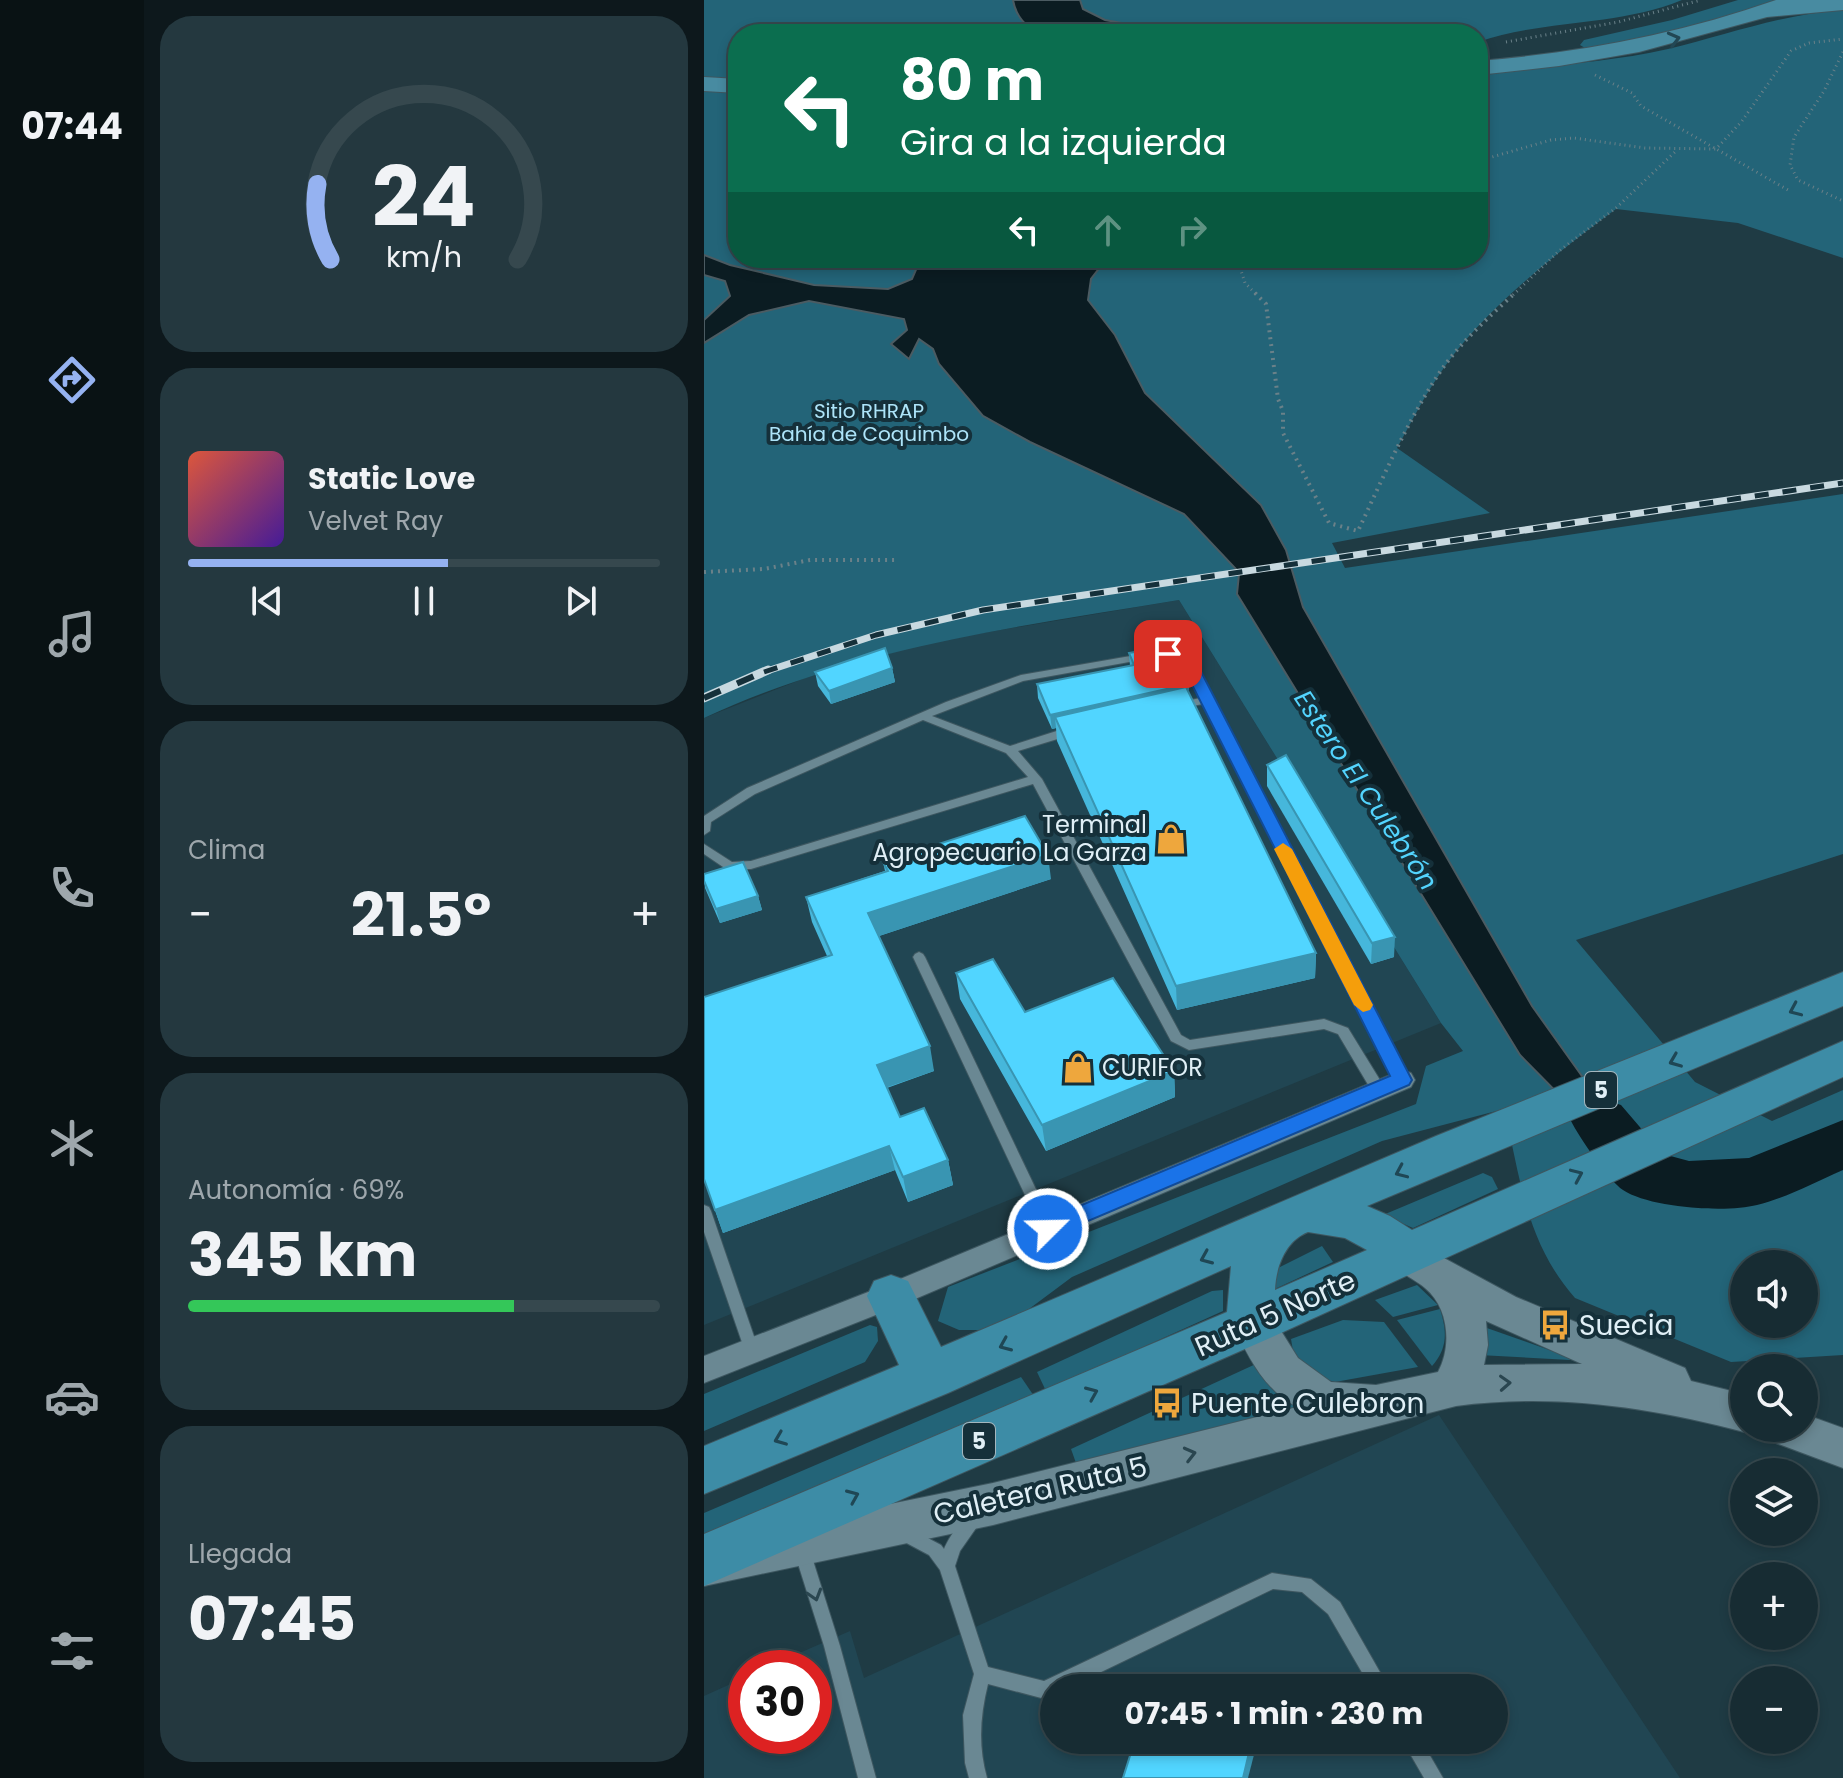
<!DOCTYPE html>
<html lang="es">
<head>
<meta charset="utf-8">
<style>
	:root { --surface:#172c33; --page:#24383f; --text:#f1f3f6; --muted:#9ea7ac; --line:#36484e; --accent:#95b2f1 }
	body { margin:0; font-family:Poppins,sans-serif; background:var(--page); color:var(--text); height:100vh; display:flex; flex-direction:column; font-size:30px; white-space:nowrap }
	* { box-sizing:border-box; margin:0 }
	p { font-size:26px; color:var(--muted) }
	.icon { flex:none; width:44px; height:44px; fill:none; stroke:currentColor; stroke-width:2; stroke-linecap:round; stroke-linejoin:round }
	.map { position:relative; flex:1; overflow:hidden }
	.drawer { display:flex; flex-direction:column; gap:16px; padding:16px; background:#0d181c; width:560px }
	.drawer>* { flex:none }
	.banner { position:absolute; left:24px; top:24px; width:760px; height:244px; border-radius:32px; box-shadow:0 4px 12px #0003,0 0 0 2px var(--line); background:#0b6e4f; color:#fff; overflow:hidden }
	.fabs { position:absolute; left:1026px; top:1250px; display:grid; gap:16px }
	.fabs a { display:grid; place-items:center; width:88px; height:88px; border-radius:50%; background:var(--surface); box-shadow:0 4px 12px #0003,0 0 0 2px var(--line); font-size:40px }
	.speed { position:absolute; left:24px; top:1650px; display:flex; gap:16px; font-size:40px; font-weight:700; text-align:center }
	.speed>* { display:grid; place-content:center; width:104px; height:104px; border-radius:50%; background:var(--surface); box-shadow:0 4px 12px #0003,0 0 0 2px var(--line); line-height:1 }
	.speed .limit { border:12px solid #d22; background:#fff; color:#111 }
	.pin { position:absolute; display:grid; place-items:center; width:68px; height:68px; color:#fff; margin:-34px; border-radius:16px; box-shadow:0 4px 12px #0006 }
	.me { position:absolute; width:88px; margin:-44px; rotate:67deg; stroke-linejoin:round; filter:drop-shadow(0 0 6px #0008) }
	.turn { display:flex; align-items:center; gap:28px; height:168px; padding:0 40px; font-size:36px }
	.turn .icon { width:104px; height:104px; stroke-width:2.5 }
	.turn b { display:block; font-size:56px; line-height:68px }
	.lanes { display:flex; align-items:center; height:76px; padding:0 40px; background:#0003; justify-content:center; gap:40px; direction:ltr }
	.lanes .off { opacity:.35 }
	.big { font-size:60px; font-weight:700; line-height:1.1 }
	.drawer .tile { flex:1; display:flex; flex-direction:column; justify-content:center; gap:12px; min-width:0; padding:0 28px; border-radius:32px; background:var(--page) }
	.drawer .dial { align-items:center; gap:0 }
	.dial svg { height:208px; overflow:visible; fill:none; stroke:var(--line); stroke-width:7; stroke-linecap:round; text-anchor:middle }
	.dial text { fill:var(--text); stroke:none }
	.song { display:flex; align-items:center; gap:24px }
	.cover { width:96px; height:96px; border-radius:12px; background:linear-gradient(135deg,hsl(10 70% 55%),hsl(260 70% 35%)) }
	.played { height:8px; border-radius:4px; background:linear-gradient(90deg,var(--accent) 55%,var(--line) 55%) }
	.keys { display:flex; justify-content:space-around; direction:ltr }
	.heat { display:flex; justify-content:space-between; align-items:center; font-size:44px; direction:ltr }
	.charge { height:12px; border-radius:6px; background:linear-gradient(90deg,#34c759 69%,var(--line) 0) }
	.trip { position:absolute; left:336px; top:1674px; width:468px; height:80px; border-radius:40px; background:var(--surface); box-shadow:0 4px 12px #0003,0 0 0 2px var(--line); font-weight:700; line-height:80px; text-align:center }
	main { display:flex; flex:1; min-height:0 }
	.dock { display:flex; flex-direction:column; width:144px; justify-content:space-around; align-items:center; background:#091214; color:var(--muted) }
	.dock .icon { width:56px; height:56px }
	.dock .on { color:var(--accent) }
	.dock b { font-size:36px; color:var(--text) }
	.map>svg:first-child { display:block }
	.built { fill:#214653; fill-rule:evenodd }
	.green { fill:#236478; fill-rule:evenodd }
	.water { fill:#0b1c22; stroke:#4b5b62; stroke-width:2 }
	.lines { fill:none; stroke-linecap:round; stroke-linejoin:round }
	.river { fill:#0b1c22; fill-rule:evenodd }
	.service-casing { stroke:#3e5760; stroke-width:2 }
	.minor-casing { stroke:#3e5760; stroke-width:2 }
	.secondary-casing { stroke:#3e5760; stroke-width:2 }
	.primary-casing { stroke:#3e5760; stroke-width:2 }
	.trunk-casing { stroke:#3e5760; stroke-width:2 }
	.path-far1 { stroke:#6a8189; stroke-width:3; stroke-dasharray:1 4; stroke-linecap:butt }
	.path { stroke:#6a8189; stroke-width:4; stroke-dasharray:2 5; stroke-linecap:butt }
	.service { fill:#6a8893; fill-rule:evenodd }
	.minor { fill:#6a8893; fill-rule:evenodd }
	.secondary { fill:#6a8893; fill-rule:evenodd }
	.primary { fill:#488ba1; fill-rule:evenodd }
	.trunk { fill:#3d8ca6; fill-rule:evenodd }
	.rail-far1-casing { stroke:#c8d9e0; stroke-width:7 }
	.rail-casing { stroke:#c8d9e0; stroke-width:9 }
	.rail-far1 { stroke:#15303a; stroke-width:5; stroke-dasharray:14; stroke-linecap:butt }
	.rail { stroke:#15303a; stroke-width:6; stroke-dasharray:18; stroke-linecap:butt }
	.wall { fill:#46b7db }
	.shaded-wall { fill:#3995b2 }
	.building { fill:#51d5ff; stroke:#3995b2; stroke-width:2 }
	.oneway { stroke:#224754 }
	.oneway2 { stroke:#1f4755 }
	.oneway3 { stroke:#2a4650 }
	.route { fill:#1a73e8; stroke:#114b97; stroke-width:2 }
	.slow { fill:#f59e0b }
	.labels { text-anchor:middle; stroke-width:8; stroke-linejoin:round; paint-order:stroke }
	.far-park-label { font-size:20px; fill:#ade4f9; stroke:#15303a }
	.shield { fill:#15303a; stroke:#a3b6be; stroke-width:2 }
	.shield-label { font-size:22px; font-weight:bold; fill:#e0eff6 }
	.poi-label { font-size:24px; fill:#e0eff6; stroke:#15303a; text-anchor:end }
	.water-label { font-size:26px; font-style:italic; fill:#53d4fe; stroke:#15303a }
	.near-street-label { font-size:28px; fill:#e0eff6; stroke:#15303a }
	.near-poi-label { font-size:28px; fill:#e0eff6; stroke:#15303a; text-anchor:start }
</style>
</head>
<body>
<main>
<nav class="dock">
<b>07:44</b>
<svg class="icon on" aria-label="directions" viewBox="0 0 24 24"><path d="M12 3l9 9-9 9-9-9zM9 14v-3h6M13 9l2 2-2 2"/></svg>
<svg class="icon" aria-label="music" viewBox="0 0 24 24"><path d="M9 18V5l10-2v13"/><circle cx="6" cy="18" r="3"/><circle cx="16" cy="16" r="3"/></svg>
<svg class="icon" aria-label="phone" viewBox="0 0 24 24"><path d="M5 4h4l2 5-3 2q2 4 5 5l2-3 5 2v4C11 20 4 13 5 4z"/></svg>
<svg class="icon" aria-label="climate" viewBox="0 0 24 24"><path d="M12 3v18M4 7l16 10M4 17L20 7"/></svg>
<svg class="icon" aria-label="car" viewBox="0 0 24 24"><path d="M5 17H2v-5l4-1 3-4h7l3 4 3 1v5h-3M9 17h6M6 11h13"/><circle cx="7" cy="17" r="2"/><circle cx="17" cy="17" r="2"/></svg>
<svg class="icon" aria-label="filters" viewBox="0 0 24 24"><path d="M4 7h16M4 17h16"/><circle cx="9" cy="7" r="2"/><circle cx="15" cy="17" r="2"/></svg>
</nav>
<section class="drawer">
<div class="tile dial"><svg viewBox="0 0 100 80">
<path d="M14 69A42 42 0 1 1 86 69"/>
<path d="M14 69A42 42 0 0 1 9 40" stroke="#95b2f1"/>
<text x="50" y="56" font-size="32" font-weight="700">24</text>
<text x="50" y="72" font-size="11">km/h</text>
</svg></div>
<div class="tile">
<div class="song"><i class="cover"></i><div><b>Static Love</b><p>Velvet Ray</p></div></div>
<div class="played"></div>
<div class="keys"><svg class="icon" aria-label="previous" viewBox="0 0 24 24"><path d="M18 5L8 12l10 7zM5 5v14"/></svg><svg class="icon" aria-label="pause" viewBox="0 0 24 24"><path d="M8 5v14M16 5v14"/></svg><svg class="icon" aria-label="next" viewBox="0 0 24 24"><path d="M6 5l10 7-10 7zM19 5v14"/></svg></div>
</div>
<div class="tile"><p>Clima</p>
<div class="heat"><a>−</a><b class="big">21.5°</b><a>+</a></div>
</div>
<div class="tile"><p>Autonomía · 69%</p><b class="big">345 km</b><div class="charge"></div></div>
<div class="tile"><p>Llegada</p><b class="big">07:45</b></div>
</section>
<div class="map">
<svg width="1139" height="1778" viewBox="0 0 1139 1778">
	<rect width="100%" height="100%" fill="#1f3b44"/>
	<g class="built">
		<polygon points="475,600 737,1023 0,1325 0,718 101,678 225,642"/>
		<path d="M735,1415L976,1778H0V1696L42,1677V1736H110V1668H61L146,1631L160,1678ZM350,1688H790V1740H350Z"/>
	</g>
	<g class="green">
		<path d="M0,0H978C912,27 840,19 774,42V34H34V258H774V71C838,66 902,63 964,49C1023,35 1078,14 1139,10V258L1034,223L912,209C851,254 774,314 733,378C718,400 706,425 693,448L786,513L628,543L641,568L1139,494V854L872,940L991,1082L1068,1121L1139,1090V1355L1027,1362L871,1298C821,1241 817,1179 800,1109L678,1141L368,1277L321,1312L280,1330H255L234,1321L244,1287L712,1104L722,1066L759,1051L737,1023L475,600C311,627 153,647 0,718ZM1040,1264H1100V1324H1040Z"/>
		<polygon points="1034,0 1076,0 991,29 881,48 876,45 880,40 968,20"/>
		<polygon points="779,1173 788,1177 794,1189 709,1228 679,1215"/>
		<polygon points="618,1246 629,1262 562,1293 566,1272"/>
		<polygon points="713,1285 734,1305 689,1317 671,1300"/>
		<polygon points="519,1290 519,1311 342,1391 333,1372 508,1291"/>
		<path d="M736,1309C743,1331 744,1348 728,1366L693,1320Z"/>
		<polygon points="639,1320 680,1322 714,1367 631,1382 620,1379 590,1357 587,1339"/>
		<polygon points="166,1325 173,1327 174,1341 161,1362 0,1431 0,1394"/>
		<polygon points="780,1327 865,1357 866,1360 775,1355"/>
		<polygon points="554,1363 613,1404 372,1463 367,1449"/>
		<polygon points="317,1377 330,1396 0,1536 0,1513"/>
	</g>
	<g class="water">
		<path d="M309,0H376L379,9L401,20L479,34H338C322,28 312,17 309,0Z"/>
		<polygon points="0,255 26,265 110,285 184,289 208,279 217,258 403,258 387,279 384,300 411,335 441,393 557,505 582,550 599,607 828,1006 905,1114 940,1173 883,1123 816,1055 533,594 535,574 532,569 480,514 326,442 279,416 235,364 229,349 215,339 205,359 187,344 203,330 200,319 105,301 45,315 0,343 0,320 26,296 21,281 0,275"/>
	</g>
	<g class="lines">
		<path class="river" d="M896,1098L917,1105L959,1154L985,1161L1045,1158L1139,1120V1170C1111,1182 1082,1198 1053,1205C1022,1213 946,1208 919,1190C905,1181 875,1137 867,1121L875,1105Z"/>
		<g class="service-casing">
			<g id="service">
				<polygon points="460,651 486,656 487,658 705,1080 703,1084 698,1085 693,1084 499,704 473,709 468,706 469,704 496,698 478,661 456,656 455,654"/>
				<polygon points="438,654 442,655 443,657 442,659 319,681 228,716 306,746 362,728 370,728 372,731 370,734 314,751 338,779 477,1035 486,1040 620,1019 644,1028 679,1085 681,1089 679,1093 674,1094 669,1093 634,1034 620,1029 485,1050 467,1041 329,784 47,869 22,869 0,854 0,844 28,862 47,861 324,777 302,753 219,720 51,794 7,822 6,831 0,835 0,816 43,788 242,702 317,675"/>
				<polygon points="215,952 219,954 221,957 351,1229 349,1233 344,1235 339,1233 337,1229 209,957 211,954"/>
				<polygon points="0,1205 5,1207 7,1211 55,1351 53,1356 48,1358 43,1356 41,1351 0,1232"/>
				<path d="M269,1514L275,1516L277,1521L256,1551L251,1566L284,1667L340,1681L568,1573L607,1579L636,1602L685,1688H667L624,1614L598,1592L569,1589L364,1688H350V1695L341,1699L284,1684C276,1716 274,1746 283,1778H265L261,1763L259,1715L270,1674L236,1570L225,1555L195,1539L193,1534L195,1529L201,1526L237,1545L240,1549C245,1537 257,1519 269,1514Z"/>
				<polygon points="98,1543 104,1546 106,1551 136,1646 172,1778 154,1778 120,1646 90,1551 92,1546"/>
				<polygon points="698,1740 717,1740 739,1778 720,1778"/>
			</g>
		</g>
		<g class="minor-casing">
			<polygon id="minor" points="698,1070 707,1073 711,1080 707,1087 197,1305 0,1383 0,1356 177,1287"/>
		</g>
		<g class="secondary-casing">
			<g id="secondary">
				<path d="M703,1238L812,1297L981,1368L987,1381L1040,1394V1428H1052L1040,1432C945,1407 850,1393 752,1406L289,1525L0,1586V1542L289,1483L593,1407C559,1389 544,1356 528,1323L534,1310L549,1305L564,1310L594,1358L627,1382L672,1385L734,1372C748,1346 745,1308 721,1288C707,1276 691,1273 683,1255L689,1243ZM782,1321L878,1364L780,1365L784,1345Z"/>
				<polygon points="1100,1414 1139,1428 1139,1468 1069,1442 1062,1428 1100,1428"/>
			</g>
		</g>
		<g class="primary-casing">
			<g id="primary">
				<path d="M1072,0H1139V10L1063,17L935,52L855,66L774,75V61C876,53 975,34 1072,0Z"/>
				<polygon points="0,77 34,79 34,93 0,91"/>
			</g>
		</g>
		<g class="trunk-casing">
			<path id="trunk" d="M1139,972V1006L663,1206L686,1216L708,1230L1139,1041V1077L566,1338L0,1586V1534L523,1312L527,1266L244,1393L0,1494V1446L195,1365L163,1296L170,1281L187,1275L204,1281L237,1347L732,1136ZM604,1232L641,1238L663,1250L571,1290C572,1267 581,1241 604,1232Z"/>
		</g>
		<g class="path-far1">
			<polyline points="802,42 914,22 997,0"/>
			<polyline points="1139,52 1120,91 1090,137 1086,165 1094,180 1139,201"/>
			<polyline points="891,75 928,93 937,106 1084,190"/>
			<polyline points="774,161 847,140 870,138 941,148 1012,149 1038,121 1087,51 1105,43 1139,39"/>
			<polyline points="533,258 541,283 553,295"/>
			<polyline points="809,295 855,251 912,208 973,150"/>
		</g>
		<g class="path">
			<path d="M551,293L562,304L574,399L579,411V433L625,523L654,531C678,480 701,426 732,378C752,346 784,318 811,293"/>
			<polyline points="0,572 60,569 106,560 192,560"/>
		</g>
		<use href="#service" class="service"/>
		<use href="#minor" class="minor"/>
		<use href="#secondary" class="secondary"/>
		<use href="#primary" class="primary"/>
		<use href="#trunk" class="trunk"/>
		<g class="rail-far1-casing">
			<polyline id="rail-far1" points="60,672 172,635 279,610 1139,483"/>
		</g>
		<g class="rail-casing">
			<polyline id="rail" points="0,698 64,670"/>
		</g>
		<use href="#rail-far1" class="rail-far1"/>
		<use href="#rail" class="rail"/>
	</g>
	<g class="wall">
		<polygon points="425,653 484,676 485,690 483,690 612,953 611,978 473,1010 353,741 352,728 348,729 334,698 333,684 426,666"/>
		<polygon points="188,668 191,682 127,704 114,686 111,672"/>
		<polygon points="563,765 690,957 667,964 563,786"/>
		<polygon points="179,862 347,879 175,936 230,1071 183,1088 196,1117 244,1160 249,1185 204,1202 191,1170 19,1233 0,1179 123,956 108,922 102,897 181,871"/>
		<polygon points="0,874 54,896 58,910 16,923 1,888"/>
		<polygon points="252,973 321,1012 470,1071 471,1097 342,1151 256,999"/>
	</g>
	<g class="shaded-wall">
		<polygon points="188,668 191,682 127,704 125,691"/>
		<polygon points="484,676 485,690 351,717 352,728 348,729 346,715 473,678"/>
		<polygon points="344,855 347,879 169,938 164,913"/>
		<polygon points="54,896 58,910 16,923 12,909"/>
		<polygon points="691,937 690,957 667,964 668,943"/>
		<polygon points="612,953 611,978 473,1010 472,986"/>
		<polygon points="226,1046 230,1071 178,1089 173,1065"/>
		<polygon points="470,1071 471,1097 342,1151 338,1125"/>
		<polygon points="185,1146 191,1170 19,1233 11,1210"/>
		<polygon points="244,1160 249,1185 204,1202 199,1177"/>
		<polygon points="548,1740 552,1740 552,1747 544,1778 539,1778"/>
	</g>
	<g class="building">
		<polygon points="463,646 472,648 484,676 473,678 476,686 346,715 333,684 430,665 425,653"/>
		<polygon points="181,648 188,668 125,691 111,672"/>
		<polygon points="482,687 612,953 472,986 351,717"/>
		<polygon points="582,755 691,937 668,943 563,765"/>
		<polygon points="321,816 344,855 164,913 226,1046 173,1065 196,1117 220,1108 244,1160 199,1177 185,1146 11,1210 0,1179 0,997 128,955 102,897 184,871 179,862"/>
		<polygon points="39,862 54,896 12,909 0,881 0,874"/>
		<polygon points="289,959 321,1012 409,978 470,1071 338,1125 252,973"/>
		<polygon points="431,1740 548,1740 539,1778 419,1778"/>
	</g>
	<defs><path id="oneway-chevron" d="M-2-3.5L2.5 0L-2 3.5" fill="none" stroke-width="1.6" stroke-linecap="round" stroke-linejoin="round" transform="scale(2)"/></defs>
	<use class="oneway" href="#oneway-chevron" transform="translate(970 39) rotate(-14)"/>
	<g class="oneway2">
		<use href="#oneway-chevron" transform="translate(1091 1010) rotate(156)"/>
		<use href="#oneway-chevron" transform="translate(971 1061) rotate(158)"/>
		<use href="#oneway-chevron" transform="translate(697 1172) rotate(156)"/>
		<use href="#oneway-chevron" transform="translate(873 1175) rotate(-24)"/>
		<use href="#oneway-chevron" transform="translate(502 1258) rotate(157)"/>
		<use href="#oneway-chevron" transform="translate(301 1345) rotate(157)"/>
		<use href="#oneway-chevron" transform="translate(388 1393) rotate(-23)"/>
		<use href="#oneway-chevron" transform="translate(76 1439) rotate(158)"/>
		<use href="#oneway-chevron" transform="translate(149 1496) rotate(-23)"/>
	</g>
	<g class="oneway3">
		<use href="#oneway-chevron" transform="translate(801 1383) rotate(-3)"/>
		<use href="#oneway-chevron" transform="translate(486 1454) rotate(-14)"/>
		<use href="#oneway-chevron" transform="translate(111 1595) rotate(73)"/>
	</g>
	<polygon class="route" points="464,649 488,654 490,658 708,1080 705,1085 344,1238 337,1235 333,1229 337,1222 686,1076 476,661 458,658 456,654"/>
	<polygon class="slow" points="579,843 588,849 669,1005 666,1010 659,1012 650,1005 570,849"/>
	<defs>
		<g id="shop-bare" transform="scale(2.4)"><path d="M-5-2.5h2.3a2.7 3.5 0 0 1 5.4 0H5L5.5 6h-11ZM-1.5-2.5h3a1.5 2.3 0 0 0-3 0Z" fill="#eea73d" stroke="#15303a" stroke-width="2.5" paint-order="stroke"/></g>
		<g id="bus-bare" transform="scale(2.4)"><path d="M-5-6H5V4H4V6H2V4H-2V6H-4V4H-5ZM-3.5-4V0h7V-4ZM-3.5 1.2v1.5H-2V1.2ZM2 1.2v1.5H3.5V1.2Z" fill="#eea73d" stroke="#15303a" stroke-width="2.5" paint-order="stroke"/></g>
	</defs>
	<g fill-rule="evenodd">
		<use href="#shop-bare" x="467" y="839"/>
		<use href="#shop-bare" x="374" y="1068"/>
		<use href="#bus-bare" x="851" y="1325"/>
		<use href="#bus-bare" x="463" y="1403"/>
	</g>
	<g class="labels">
		<g class="far-park-label">
			<text x="165" y="418">Sitio RHRAP<tspan x="165" dy="23">Bahía de Coquimbo</tspan></text>
		</g>
		<g class="shield">
			<rect x="881" y="1072" width="32" height="36" rx="6"/>
			<rect x="259" y="1423" width="32" height="36" rx="6"/>
		</g>
		<g class="shield-label">
			<text x="897" y="1098">5</text>
			<text x="275" y="1449">5</text>
		</g>
		<g class="poi-label">
			<text x="443" y="833">Terminal<tspan x="443" dy="28">Agropecuario La Garza</tspan></text>
			<text x="398" y="1076" text-anchor="start">CURIFOR</text>
		</g>
		<g class="water-label">
			<text transform="translate(662 790) rotate(56)" y="9">Estero El Culebrón</text>
		</g>
		<g class="near-street-label">
			<text transform="translate(571 1313) rotate(-24)" y="10">Ruta 5 Norte</text>
			<text transform="translate(336 1490) rotate(-13)" y="10">Caletera Ruta 5</text>
		</g>
		<g class="near-poi-label">
			<text x="875" y="1335">Suecia</text>
			<text x="487" y="1413">Puente Culebron</text>
		</g>
	</g>
</svg>
<div class="fabs">
<a><svg class="icon" aria-label="sound" viewBox="0 0 24 24"><path d="M4 9h4l5-4v14l-5-4H4zM17 9q2 3 0 6"/></svg></a>
<a><svg class="icon" aria-label="search" viewBox="0 0 24 24"><circle cx="10" cy="10" r="6"/><path d="M15 15l6 6"/></svg></a>
<a><svg class="icon" aria-label="layers" viewBox="0 0 24 24"><path d="M12 4l9 5-9 5-9-5zM3 14l9 5 9-5"/></svg></a>
<a>+</a>
<a>−</a>
</div>
<div class="speed"><div class="limit">30</div></div>
<div class="pin" style="left:464px;top:654px;background:#d93025"><svg class="icon" aria-label="arrive" viewBox="0 0 24 24"><path d="M6 21V4h12l-3 4 3 4H6"/></svg></div>
<svg class="me" style="left:344px;top:1229px" viewBox="-20 -20 40 40"><circle r="17" fill="#1a73e8" stroke="#fff" stroke-width="3"/><path d="M0-11L8 9 0 5-8 9z" fill="#fff"/></svg>
<div class="trip">07:45 · 1 min · 230 m</div>
<div class="banner">
<div class="turn"><svg class="icon" aria-label="left" viewBox="0 0 24 24"><path d="M17 20v-9H6M10 6l-5 5 5 5"/></svg><div><b>80 m</b>Gira a la izquierda</div></div>
<div class="lanes"><svg class="icon" aria-label="left" viewBox="0 0 24 24"><path d="M17 20v-9H6M10 6l-5 5 5 5"/></svg><svg class="icon off" aria-label="ahead" viewBox="0 0 24 24"><path d="M12 20V5M6 11l6-6 6 6"/></svg><svg class="icon off" aria-label="right" viewBox="0 0 24 24"><path d="M7 20v-9h11M14 6l5 5-5 5"/></svg></div>
</div>
</div>
</main>
</body>
</html>
